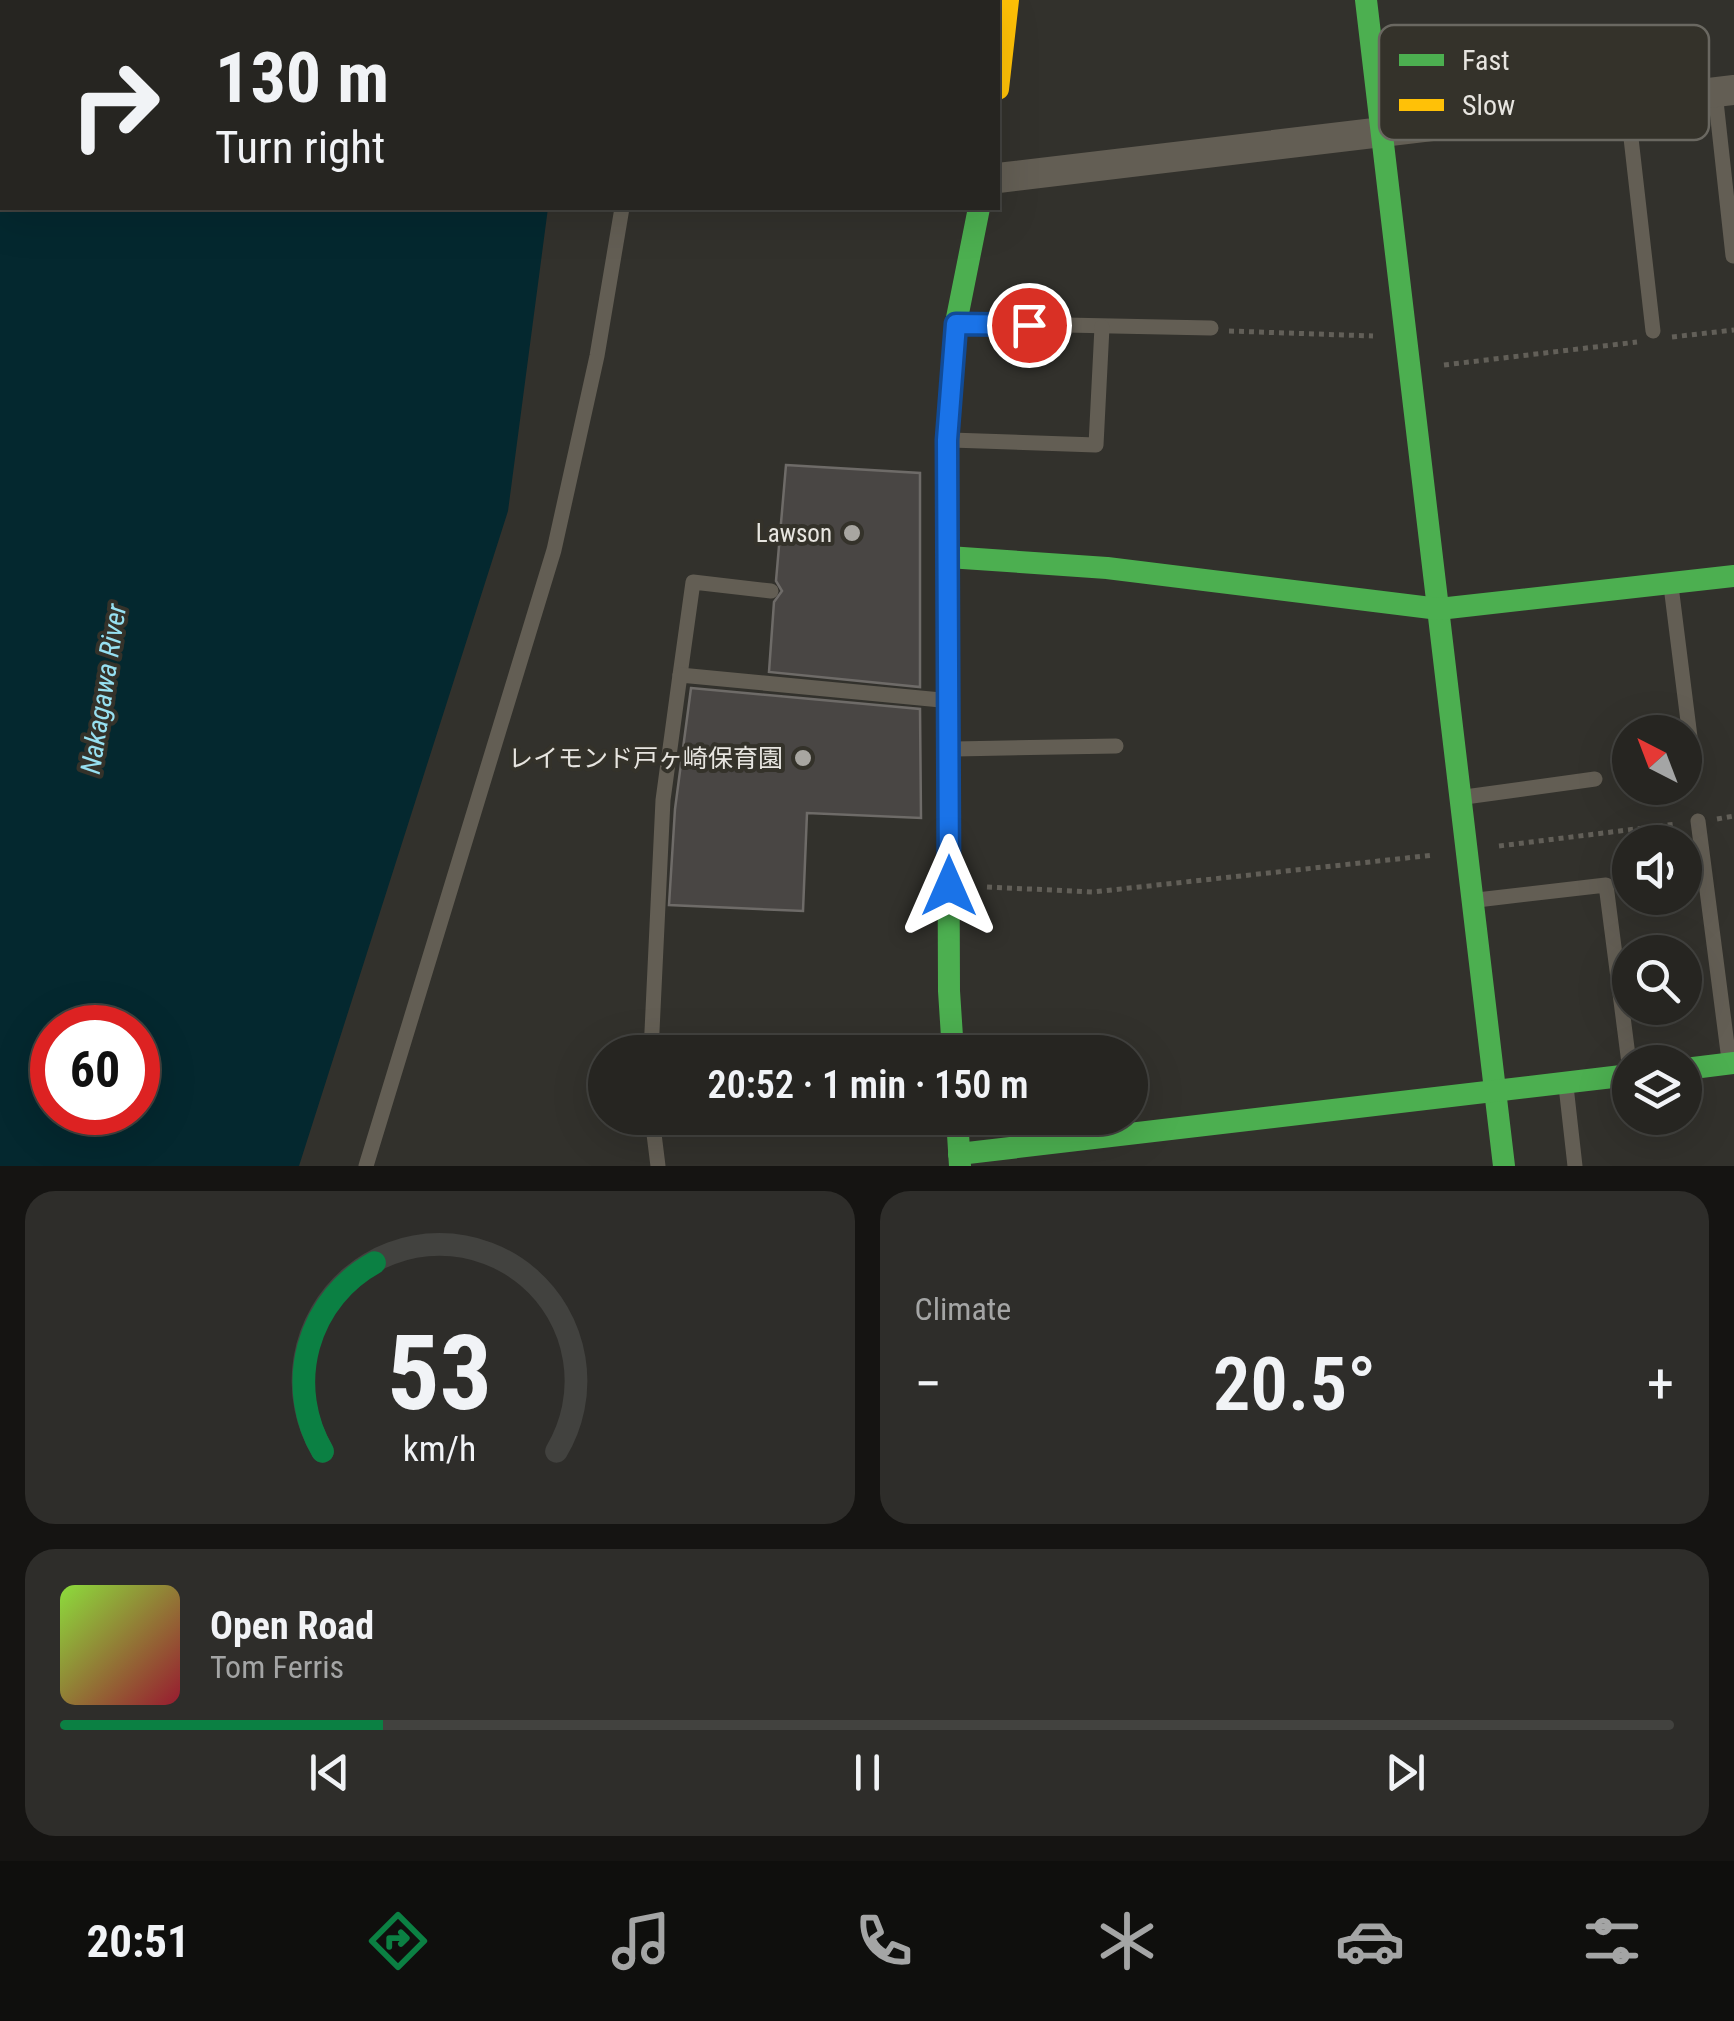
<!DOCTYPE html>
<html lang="en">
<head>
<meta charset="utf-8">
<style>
	:root { --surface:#262521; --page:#2e2d2a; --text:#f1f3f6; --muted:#a4a5a5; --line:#42423f; --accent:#0b8043 }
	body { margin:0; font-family:"Roboto Condensed","Noto Sans JP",sans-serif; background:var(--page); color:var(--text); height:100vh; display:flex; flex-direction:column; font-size:38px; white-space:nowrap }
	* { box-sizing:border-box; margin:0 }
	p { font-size:32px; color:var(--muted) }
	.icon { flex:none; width:55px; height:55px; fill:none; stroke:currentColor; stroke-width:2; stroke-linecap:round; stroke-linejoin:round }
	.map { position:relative; height:1166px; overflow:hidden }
	.panel { display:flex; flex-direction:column; gap:25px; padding:25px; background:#151412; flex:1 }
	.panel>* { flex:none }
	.banner { position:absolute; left:0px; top:0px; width:1000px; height:210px; box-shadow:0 10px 40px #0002,0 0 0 2px var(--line); background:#262521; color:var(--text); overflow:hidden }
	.needle { width:65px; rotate:318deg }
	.tools { position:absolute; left:1612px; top:715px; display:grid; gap:20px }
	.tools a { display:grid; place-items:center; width:90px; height:90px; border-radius:50%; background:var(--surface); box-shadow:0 10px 40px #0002,0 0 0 2px var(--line); font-size:50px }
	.speed { position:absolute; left:30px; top:1005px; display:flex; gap:20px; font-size:50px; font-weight:700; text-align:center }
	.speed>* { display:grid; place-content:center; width:130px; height:130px; border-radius:50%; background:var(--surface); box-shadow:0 10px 40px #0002,0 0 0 2px var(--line); line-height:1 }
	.speed .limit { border:15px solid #d22; background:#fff; color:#111 }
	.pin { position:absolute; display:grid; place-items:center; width:85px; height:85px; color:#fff; margin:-42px; border:5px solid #fff; border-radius:50%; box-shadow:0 2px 10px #0007 }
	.me { position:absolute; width:110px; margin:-55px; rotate:0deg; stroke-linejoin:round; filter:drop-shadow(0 0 8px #0008) }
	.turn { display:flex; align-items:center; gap:35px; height:210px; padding:0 50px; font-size:45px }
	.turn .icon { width:130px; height:130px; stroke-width:2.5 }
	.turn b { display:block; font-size:70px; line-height:85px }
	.big { font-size:75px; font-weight:600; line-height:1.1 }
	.panel .tile { flex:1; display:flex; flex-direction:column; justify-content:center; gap:15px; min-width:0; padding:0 35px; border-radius:30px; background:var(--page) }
	.panel .dial { align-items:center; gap:0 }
	.dial svg { height:260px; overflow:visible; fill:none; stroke:var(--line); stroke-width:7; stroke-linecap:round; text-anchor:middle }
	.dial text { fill:var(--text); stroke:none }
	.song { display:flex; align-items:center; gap:30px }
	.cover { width:120px; height:120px; border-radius:15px; background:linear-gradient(135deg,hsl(90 70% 55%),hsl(350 70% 35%)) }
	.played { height:10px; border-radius:5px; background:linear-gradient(90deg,var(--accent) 20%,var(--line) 20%) }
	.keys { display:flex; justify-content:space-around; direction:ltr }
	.heat { display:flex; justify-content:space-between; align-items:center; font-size:55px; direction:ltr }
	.panel .tiles { flex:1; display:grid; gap:25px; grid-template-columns:1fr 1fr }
	.tile:last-child { grid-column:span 2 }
	.trip { position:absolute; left:588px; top:1035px; width:560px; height:100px; border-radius:50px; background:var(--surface); box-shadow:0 10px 40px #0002,0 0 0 2px var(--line); font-weight:600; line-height:100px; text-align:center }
	.dock { display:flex; height:160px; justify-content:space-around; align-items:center; background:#0f0f0d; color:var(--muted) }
	.dock .icon { width:70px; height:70px }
	.dock .selected { color:var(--accent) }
	.dock b { font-size:45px; color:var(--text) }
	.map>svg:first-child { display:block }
	.water { fill:#04282f; fill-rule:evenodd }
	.building { fill:#494644; stroke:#6e6b68; stroke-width:2.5 }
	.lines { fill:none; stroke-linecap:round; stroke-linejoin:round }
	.path { stroke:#625f58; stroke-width:5; stroke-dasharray:5 5; stroke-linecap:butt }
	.lane { stroke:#635e54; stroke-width:15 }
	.street { stroke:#635e54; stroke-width:30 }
	.fast { stroke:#4caf50; stroke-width:22 }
	.slow { stroke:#ffc107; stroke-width:22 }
	.route-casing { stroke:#114b97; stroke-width:25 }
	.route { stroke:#1a73e8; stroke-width:18 }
	.poi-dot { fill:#a8a6a1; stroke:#34322a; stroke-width:4 }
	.labels { text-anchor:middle; stroke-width:8; stroke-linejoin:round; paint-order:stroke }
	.poi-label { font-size:25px; fill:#e7e5e0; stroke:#34322a; text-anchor:end }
	.water-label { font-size:28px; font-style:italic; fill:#97e0f1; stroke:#34322a }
	.key { fill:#34322a; stroke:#6a6861; stroke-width:2.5 }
	.key-label { font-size:28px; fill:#e7e5e0 }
</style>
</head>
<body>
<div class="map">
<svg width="1734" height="1166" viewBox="0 0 1734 1166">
	<rect width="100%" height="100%" fill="#32312c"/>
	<path class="water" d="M0,0H571L2,2V208H548L508,511L299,1166H0ZM52,1028H138V1112H52Z"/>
	<g class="building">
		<polygon points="786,465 920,473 920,687 769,672 774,602 782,591 776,581"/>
		<polygon points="691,688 920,709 921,818 807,813 803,911 669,905 675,809"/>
	</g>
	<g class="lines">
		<g class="path">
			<polyline points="1229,331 1373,336"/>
			<polyline points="1672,337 1734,330"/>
			<polyline points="1444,365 1637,342"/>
			<polyline points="1717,819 1734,816"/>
			<polyline points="1499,846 1676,824"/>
			<polyline points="987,887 1093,892 1434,855"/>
		</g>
		<g class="lane">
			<polyline points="644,2 644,0"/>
			<polyline points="1715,92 1733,256"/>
			<polyline points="1627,103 1653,331"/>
			<polyline points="960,323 1211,328"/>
			<polyline points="951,440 1096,445 1102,327"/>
			<polyline points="1671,586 1691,745"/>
			<polyline points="680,675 693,582 771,591"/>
			<polyline points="955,749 1116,746"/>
			<polyline points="1465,797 1595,779"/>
			<polyline points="1698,821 1729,1060"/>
			<polyline points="1477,900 1606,885 1630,1071"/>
			<polyline points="651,1052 663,800 680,675 941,700"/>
			<polyline points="1566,1086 1575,1166"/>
			<polyline points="652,1118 658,1166"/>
			<polyline points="366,1166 554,550 597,356 622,208"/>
		</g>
		<polyline class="street" points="998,178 1734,90"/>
		<g class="fast">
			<polyline points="1366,0 1504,1166"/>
			<polyline points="948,557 1107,568 1439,609 1734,576"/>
			<polyline points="953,1052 949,991 947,439 956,323 979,208"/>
			<polyline points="1685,1069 1734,1063"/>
			<polyline points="957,1118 960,1166"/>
			<polyline points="959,1154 1630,1075"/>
		</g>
		<polyline class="slow" points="998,89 1008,0"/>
	</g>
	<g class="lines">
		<g class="route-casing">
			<polyline id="route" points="949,886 947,440 956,324 1029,325"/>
		</g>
		<use href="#route" class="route"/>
	</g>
	<g class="poi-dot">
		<circle cx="852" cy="533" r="10"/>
		<circle cx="803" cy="758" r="10"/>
	</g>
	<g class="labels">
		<g class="poi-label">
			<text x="832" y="542">Lawson</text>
			<text x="783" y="767">レイモンド戸ヶ崎保育園</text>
		</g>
		<g class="water-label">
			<text transform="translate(103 689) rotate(-81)" y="10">Nakagawa River</text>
		</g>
	</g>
	<rect x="1379" y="25" width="330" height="115" rx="15" class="key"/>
	<rect x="1399" y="54" width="45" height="12" fill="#4caf50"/>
	<rect x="1399" y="99" width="45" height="12" fill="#ffc107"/>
	<g class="key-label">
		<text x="1462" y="70">Fast</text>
		<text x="1462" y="115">Slow</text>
	</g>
</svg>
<div class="tools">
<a><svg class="needle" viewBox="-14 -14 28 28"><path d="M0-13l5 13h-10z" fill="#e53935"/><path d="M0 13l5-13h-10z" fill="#a4a5a5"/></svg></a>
<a><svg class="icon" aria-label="sound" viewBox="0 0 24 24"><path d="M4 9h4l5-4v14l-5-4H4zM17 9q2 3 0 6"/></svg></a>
<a><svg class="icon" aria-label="search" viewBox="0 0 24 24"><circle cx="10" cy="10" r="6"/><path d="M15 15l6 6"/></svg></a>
<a><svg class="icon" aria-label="layers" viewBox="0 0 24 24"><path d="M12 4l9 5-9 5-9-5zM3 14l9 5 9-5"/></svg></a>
</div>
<div class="speed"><div class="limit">60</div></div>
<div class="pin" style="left:1029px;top:325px;background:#d93025"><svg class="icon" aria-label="arrive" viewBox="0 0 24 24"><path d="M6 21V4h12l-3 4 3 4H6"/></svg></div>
<svg class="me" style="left:949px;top:886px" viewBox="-20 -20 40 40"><path d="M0-17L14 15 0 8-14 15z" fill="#1a73e8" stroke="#fff" stroke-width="4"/></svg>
<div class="trip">20:52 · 1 min · 150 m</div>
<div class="banner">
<div class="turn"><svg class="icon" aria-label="right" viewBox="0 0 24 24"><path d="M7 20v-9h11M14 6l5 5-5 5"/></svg><div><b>130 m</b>Turn right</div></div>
</div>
</div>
<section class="panel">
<div class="tiles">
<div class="tile dial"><svg viewBox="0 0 100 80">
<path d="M14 69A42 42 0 1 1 86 69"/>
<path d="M14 69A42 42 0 0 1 30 11" stroke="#0b8043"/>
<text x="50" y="56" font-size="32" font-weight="700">53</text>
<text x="50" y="72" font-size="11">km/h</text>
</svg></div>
<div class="tile"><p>Climate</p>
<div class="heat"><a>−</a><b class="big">20.5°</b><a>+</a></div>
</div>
<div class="tile">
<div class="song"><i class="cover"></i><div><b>Open Road</b><p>Tom Ferris</p></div></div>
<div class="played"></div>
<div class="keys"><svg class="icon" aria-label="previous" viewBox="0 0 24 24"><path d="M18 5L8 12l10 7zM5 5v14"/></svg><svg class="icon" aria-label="pause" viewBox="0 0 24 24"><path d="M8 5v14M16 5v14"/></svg><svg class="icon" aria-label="next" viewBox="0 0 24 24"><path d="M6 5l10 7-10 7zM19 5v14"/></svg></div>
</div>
</div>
</section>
<nav class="dock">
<b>20:51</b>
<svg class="icon selected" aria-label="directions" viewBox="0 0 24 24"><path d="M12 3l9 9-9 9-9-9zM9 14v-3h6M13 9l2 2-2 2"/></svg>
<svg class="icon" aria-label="music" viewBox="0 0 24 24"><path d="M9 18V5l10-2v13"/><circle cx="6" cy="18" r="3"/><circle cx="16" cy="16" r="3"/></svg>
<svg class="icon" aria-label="phone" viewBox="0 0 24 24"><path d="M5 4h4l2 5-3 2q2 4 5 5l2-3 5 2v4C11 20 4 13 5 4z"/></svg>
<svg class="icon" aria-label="climate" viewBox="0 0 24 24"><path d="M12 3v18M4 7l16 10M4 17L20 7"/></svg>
<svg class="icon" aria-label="car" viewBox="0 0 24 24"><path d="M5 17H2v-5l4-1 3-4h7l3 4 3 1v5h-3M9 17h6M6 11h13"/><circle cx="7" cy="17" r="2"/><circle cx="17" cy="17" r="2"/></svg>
<svg class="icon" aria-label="filters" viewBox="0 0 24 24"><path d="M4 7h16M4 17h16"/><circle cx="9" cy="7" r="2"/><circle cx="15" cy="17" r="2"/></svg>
</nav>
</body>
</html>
